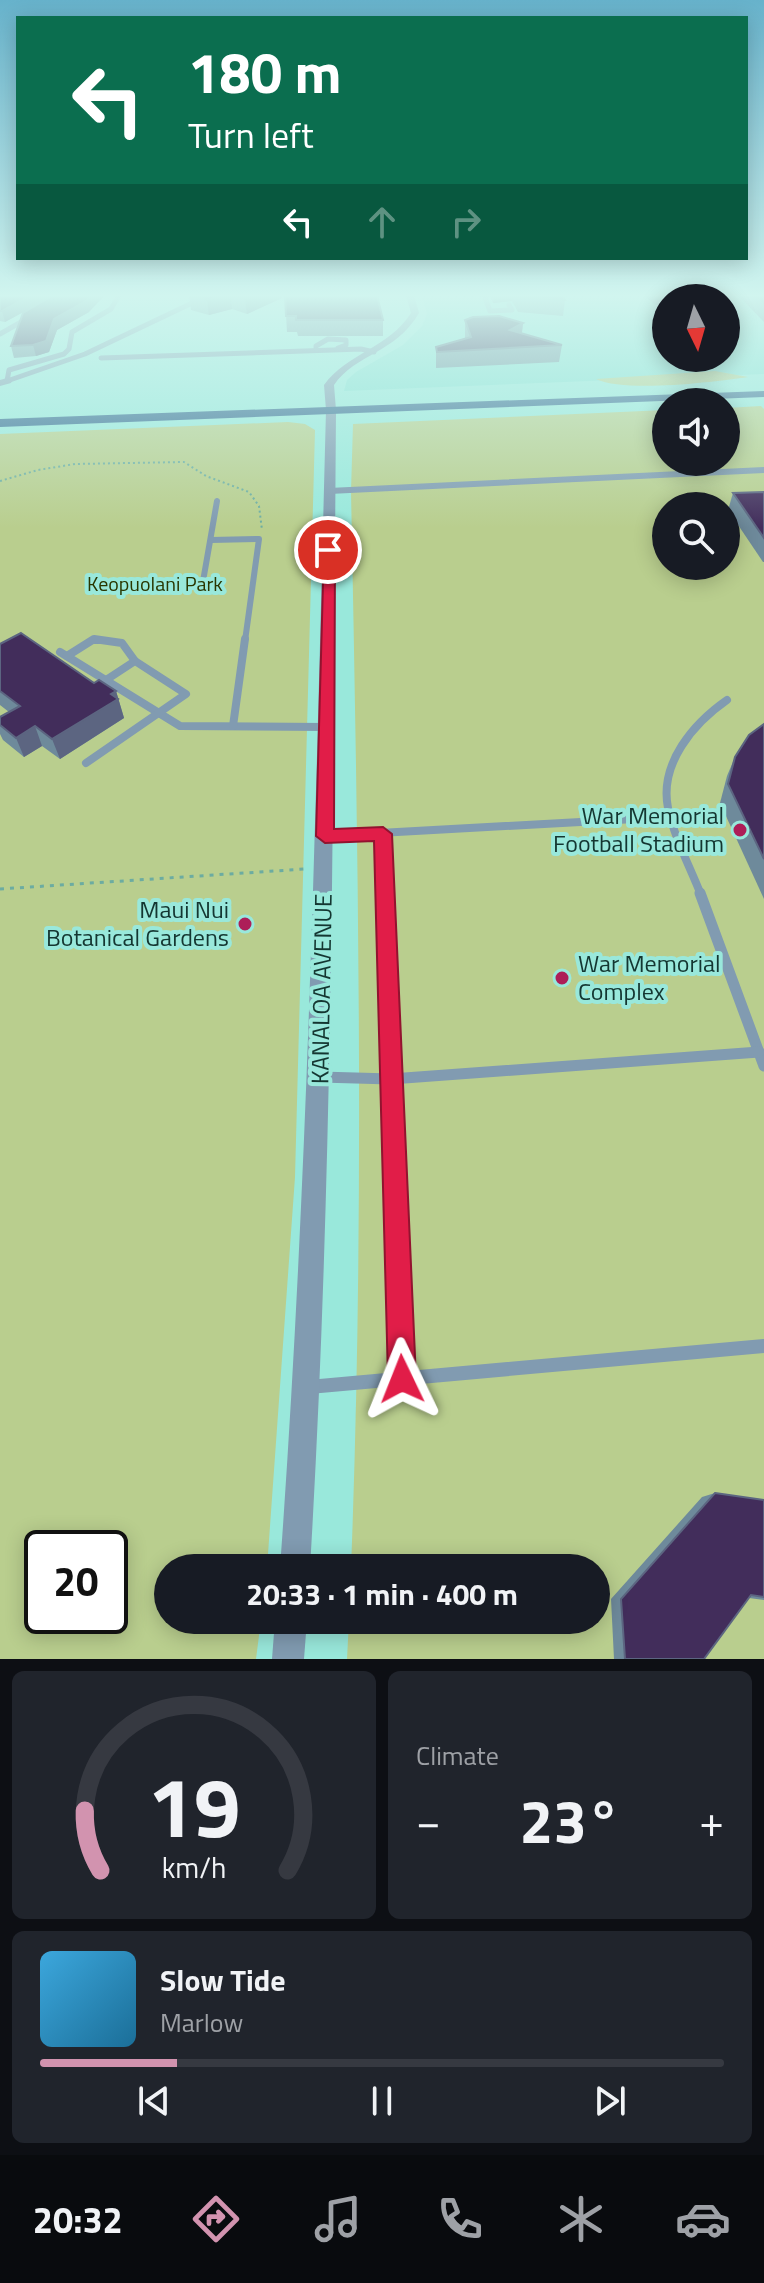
<!DOCTYPE html>
<html lang="en">
<head>
<meta charset="utf-8">
<style>
	:root { --surface:#171b24; --page:#20242c; --text:#f1f3f6; --muted:#9ea1a6; --line:#363941; --accent:#d293af }
	body { margin:0; font-family:"Titillium Web",sans-serif; background:var(--page); color:var(--text); height:100vh; display:flex; flex-direction:column; font-size:30px; white-space:nowrap }
	* { box-sizing:border-box; margin:0 }
	p { font-size:26px; color:var(--muted) }
	.icon { flex:none; width:44px; height:44px; fill:none; stroke:currentColor; stroke-width:2; stroke-linecap:round; stroke-linejoin:round }
	.map { position:relative; height:1659px; overflow:hidden }
	.drawer { display:flex; flex-direction:column; gap:12px; padding:12px; background:#0d0f14; flex:1 }
	.drawer>* { flex:none }
	.hud { position:absolute; left:16px; top:16px; width:732px; height:244px; border-radius:0px; box-shadow:0 4px 20px #0003; background:#0b6e4f; color:#fff; overflow:hidden }
	.needle { width:52px; rotate:175deg }
	.fabs { position:absolute; left:652px; top:284px; display:grid; gap:16px }
	.fabs a { display:grid; place-items:center; width:88px; height:88px; border-radius:50%; background:var(--surface); box-shadow:0 4px 20px #0003; font-size:40px }
	.speed { position:absolute; left:24px; top:1530px; display:flex; gap:16px; font-size:40px; font-weight:700; text-align:center }
	.speed>* { display:grid; place-content:center; width:104px; height:104px; border-radius:50%; background:var(--surface); box-shadow:0 4px 20px #0003; line-height:1 }
	.speed .limit { border:4px solid #111; border-radius:12px; background:#fff; color:#111 }
	.pin { position:absolute; display:grid; place-items:center; width:68px; height:68px; color:#fff; margin:-34px; border:4px solid #fff; border-radius:50%; box-shadow:0 2px 8px #0007 }
	.me { position:absolute; width:88px; margin:-44px; rotate:358deg; stroke-linejoin:round; filter:drop-shadow(0 0 6px #0008) }
	.turn { display:flex; align-items:center; gap:28px; height:168px; padding:0 40px; font-size:36px }
	.turn .icon { width:104px; height:104px; stroke-width:2.5 }
	.turn b { display:block; font-size:56px; line-height:68px }
	.lanes { display:flex; align-items:center; height:76px; padding:0 40px; background:#0003; justify-content:center; gap:40px; direction:ltr }
	.lanes .off { opacity:.35 }
	.big { font-size:60px; font-weight:700; line-height:1.1 }
	.drawer .tile { flex:1; display:flex; flex-direction:column; justify-content:center; gap:12px; min-width:0; padding:0 28px; border-radius:12px; background:var(--page) }
	.drawer .dial { align-items:center; gap:0 }
	.dial svg { height:208px; overflow:visible; fill:none; stroke:var(--line); stroke-width:7; stroke-linecap:round; text-anchor:middle }
	.dial text { fill:var(--text); stroke:none }
	.song { display:flex; align-items:center; gap:24px }
	.cover { width:96px; height:96px; border-radius:12px; background:linear-gradient(135deg,hsl(200 70% 55%),hsl(200 70% 35%)) }
	.played { height:8px; border-radius:4px; background:linear-gradient(90deg,var(--accent) 20%,var(--line) 20%) }
	.keys { display:flex; justify-content:space-around; direction:ltr }
	.heat { display:flex; justify-content:space-between; align-items:center; font-size:44px; direction:ltr }
	.drawer .tiles { flex:1; display:grid; gap:12px; grid-template-columns:1fr 1fr }
	.tile:last-child { grid-column:span 2 }
	.trip { position:absolute; left:154px; top:1554px; width:456px; height:80px; border-radius:40px; background:var(--surface); box-shadow:0 4px 20px #0003; font-weight:700; line-height:80px; text-align:center }
	.tabs { display:flex; height:128px; justify-content:space-around; align-items:center; background:#090b0e; color:var(--muted) }
	.tabs .icon { width:56px; height:56px }
	.tabs .selected { color:var(--accent) }
	.tabs b { font-size:36px; color:var(--text) }
	.map>svg:first-child { display:block }
	.built { fill:#84e0d2; fill-rule:evenodd }
	.green { fill:#b9ce8e; fill-rule:evenodd }
	.lines { fill:none; stroke-linecap:round; stroke-linejoin:round }
	.path-far1 { stroke:#6caca1; stroke-width:2; stroke-dasharray:2 3; stroke-linecap:butt }
	.path { stroke:#6caca1; stroke-width:3; stroke-dasharray:4 6; stroke-linecap:butt }
	.lane-far4 { stroke:#819bb1; stroke-width:5 }
	.lane-far3 { stroke:#819bb1; stroke-width:6 }
	.lane-far2 { stroke:#819bb1; stroke-width:8 }
	.lane-far1 { stroke:#819bb1; stroke-width:11 }
	.lane { stroke:#819bb1; stroke-width:14 }
	.street { fill:#819bb1; fill-rule:evenodd }
	.primary { fill:#346990; fill-rule:evenodd }
	.wall { fill:#6e8a9b }
	.shaded-wall { fill:#5c6581 }
	.building { fill:#422d5b; stroke:#5c6581; stroke-width:2 }
	.route { fill:#e11d48; stroke:#92132f; stroke-width:2 }
	.poi-dot { fill:#ad1e58; stroke:#99e8db; stroke-width:3 }
	.labels { text-anchor:middle; stroke-width:8; stroke-linejoin:round; paint-order:stroke }
	.far-park-label { font-size:20px; fill:#293600; stroke:#99e8db }
	.poi-label { font-size:24px; fill:#143631; stroke:#99e8db; text-anchor:end }
	.street-label { font-size:24px; fill:#143631; stroke:#99e8db }
</style>
</head>
<body>
<div class="map">
<svg width="764" height="1659" viewBox="0 0 764 1659">
	<rect width="100%" height="100%" fill="#99e8db"/>
	<path class="built" d="M422,295H764V374L344,391L347,380L356,372L403,345L422,326L427,314ZM666,298H726V358H666Z"/>
	<g class="green">
		<path d="M715,371L748,377C714,382 625,393 596,379Z"/>
		<path d="M761,406L764,409V1659H347L349,1620H596V1568H351C365,1209 358,850 351,491L353,424L666,410V462H726V408ZM666,506H726V566H666Z"/>
		<path d="M288,422L305,424L315,430L295,1177L267,1568H168V1620H261L256,1659H0V434ZM42,1548H110V1616H42Z"/>
	</g>
	<g class="lines">
		<polyline class="path-far1" points="0,481 38,470 75,464 184,462 206,476 249,492 259,506 262,530"/>
		<polyline class="path" points="0,889 305,869"/>
		<g class="lane-far4">
			<polyline points="119,295 111,309 72,332 69,349 64,354 9,370 7,381 85,354 209,295"/>
			<polyline points="484,295 490,311 512,310 509,305"/>
			<polyline points="0,334 28,318"/>
			<polyline points="316,350 316,346 328,339 346,340 346,345 338,348"/>
			<polyline points="101,358 361,349 374,352"/>
		</g>
		<g class="lane-far3">
			<polyline points="329,491 764,470"/>
			<polyline points="211,540 259,539 245,641"/>
			<polyline points="202,587 217,501"/>
			<polyline points="91,641 107,641"/>
		</g>
		<g class="lane-far2">
			<polyline points="60,652 180,726 326,727"/>
			<polyline points="67,656 94,639 122,643 135,661"/>
			<polyline points="233,726 245,639"/>
			<polyline points="86,763 186,694 135,661 106,680"/>
			<polyline points="383,834 385,895"/>
			<polyline points="325,836 671,817"/>
			<path d="M701,895C690,867 674,837 668,808C659,763 694,723 727,700"/>
		</g>
		<g class="lane-far1">
			<polyline points="385,893 397,1227"/>
			<polyline points="700,893 764,1066"/>
			<polyline points="320,1077 391,1079 759,1052"/>
		</g>
		<g class="lane">
			<polyline points="397,1225 402,1379"/>
			<polyline points="309,1387 764,1346"/>
		</g>
		<g class="street">
			<path d="M406,295H414L419,313C395,354 356,353 334,385L336,410C333,796 333,1182 310,1568H280C308,1182 316,796 326,410L324,385C347,353 389,348 411,313Z"/>
			<polygon points="7,378 12,381 11,383 0,386 0,380"/>
			<polygon points="275,1620 307,1620 304,1659 272,1659"/>
		</g>
		<polygon class="primary" points="764,391 764,397 0,427 0,419"/>
	</g>
	<g class="wall">
		<polygon points="0,295 89,312 57,330 49,352 36,356 14,358 11,346 34,306 5,322 0,321"/>
		<polygon points="189,295 282,295 282,298 247,314 232,309 209,315 191,310"/>
		<polygon points="285,295 383,320 383,336 298,336 297,332 287,332"/>
		<polygon points="489,295 562,295 565,300 563,316 518,312 512,301 493,303"/>
		<polygon points="643,295 714,295 716,298 666,298 656,305"/>
		<polygon points="738,295 764,295 764,322"/>
		<polygon points="465,320 523,323 522,333 562,345 559,362 436,368 436,347 465,339"/>
		<polygon points="764,492 764,562 763,562 728,510 733,493"/>
		<polygon points="0,644 116,691 124,718 60,759 42,746 24,757 3,740 0,734 0,717 9,712 0,705"/>
		<polygon points="764,724 764,899 720,803 727,776 735,757"/>
		<polygon points="715,1493 764,1500 764,1600 749,1598 704,1659 614,1659 611,1599 702,1497"/>
	</g>
	<g class="shaded-wall">
		<polygon points="32,295 55,295 5,322 2,311"/>
		<polygon points="92,295 105,295 89,312 57,330 49,352 36,356 33,345 54,319"/>
		<polygon points="227,295 231,295 232,309 209,315 207,300"/>
		<polygon points="253,295 282,295 282,298 247,314 245,299"/>
		<polygon points="494,295 513,295 512,301 493,303"/>
		<polygon points="658,295 687,295 687,298 666,298 666,304 656,305"/>
		<polygon points="523,323 521,339 510,330"/>
		<polygon points="116,691 124,718 60,759 52,739"/>
		<polygon points="35,726 42,746 24,757 16,738"/>
	</g>
	<g class="building">
		<polygon points="0,295 32,295 2,311 0,311"/>
		<polygon points="53,295 92,295 86,301 54,319 46,341 33,345 11,346 23,313"/>
		<polygon points="190,295 227,295 207,300"/>
		<polygon points="234,295 253,295 245,299"/>
		<polygon points="285,295 377,295 383,320 296,320 296,316 286,316"/>
		<polygon points="519,295 562,295 565,300 520,297"/>
		<polygon points="695,295 714,295 716,298 697,298"/>
		<polygon points="756,295 764,295 764,303"/>
		<polygon points="499,316 523,323 510,330 562,345 437,352 436,347 471,337 465,320 473,317"/>
		<polygon points="764,492 764,538 733,493"/>
		<polygon points="21,633 94,683 99,680 116,691 111,694 118,699 52,739 35,726 16,738 0,725 0,717 20,706 0,691 0,644"/>
		<polygon points="764,724 764,859 728,784 735,757 749,735"/>
		<polygon points="715,1493 764,1500 764,1597 751,1595 704,1659 625,1659 621,1599"/>
	</g>
	<linearGradient id="sky" x2="0" y2="1"><stop stop-color="#67b2cb"/><stop offset="0.56" stop-color="#d1f5ef"/><stop offset="1" stop-color="#d1f5ef" stop-opacity="0"/></linearGradient>
	<rect width="764" height="528" fill="url(#sky)"/>
	<polygon class="route" points="324,547 335,550 334,829 383,827 392,834 416,1379 412,1389 402,1393 392,1389 388,1379 374,841 325,843 316,836"/>
	<g class="poi-dot">
		<circle cx="740" cy="830" r="8"/>
		<circle cx="245" cy="924" r="8"/>
		<circle cx="562" cy="978" r="8"/>
	</g>
	<g class="labels">
		<g class="far-park-label">
			<text x="155" y="591">Keopuolani Park</text>
		</g>
		<g class="poi-label">
			<text x="724" y="824">War Memorial<tspan x="724" dy="28">Football Stadium</tspan></text>
			<text x="229" y="918">Maui Nui<tspan x="229" dy="28">Botanical Gardens</tspan></text>
			<text x="578" y="972" text-anchor="start">War Memorial<tspan x="578" dy="28">Complex</tspan></text>
		</g>
		<g class="street-label">
			<text transform="translate(322 989) rotate(-89)" y="8">KANALOA AVENUE</text>
		</g>
	</g>
</svg>
<div class="fabs">
<a><svg class="needle" viewBox="-14 -14 28 28"><path d="M0-13l5 13h-10z" fill="#e53935"/><path d="M0 13l5-13h-10z" fill="#9ea1a6"/></svg></a>
<a><svg class="icon" aria-label="sound" viewBox="0 0 24 24"><path d="M4 9h4l5-4v14l-5-4H4zM17 9q2 3 0 6"/></svg></a>
<a><svg class="icon" aria-label="search" viewBox="0 0 24 24"><circle cx="10" cy="10" r="6"/><path d="M15 15l6 6"/></svg></a>
</div>
<div class="speed"><div class="limit">20</div></div>
<div class="pin" style="left:328px;top:550px;background:#d93025"><svg class="icon" aria-label="arrive" viewBox="0 0 24 24"><path d="M6 21V4h12l-3 4 3 4H6"/></svg></div>
<svg class="me" style="left:402px;top:1379px" viewBox="-20 -20 40 40"><path d="M0-17L14 15 0 8-14 15z" fill="#e11d48" stroke="#fff" stroke-width="4"/></svg>
<div class="trip">20:33 · 1 min · 400 m</div>
<div class="hud">
<div class="turn"><svg class="icon" aria-label="left" viewBox="0 0 24 24"><path d="M17 20v-9H6M10 6l-5 5 5 5"/></svg><div><b>180 m</b>Turn left</div></div>
<div class="lanes"><svg class="icon" aria-label="left" viewBox="0 0 24 24"><path d="M17 20v-9H6M10 6l-5 5 5 5"/></svg><svg class="icon off" aria-label="ahead" viewBox="0 0 24 24"><path d="M12 20V5M6 11l6-6 6 6"/></svg><svg class="icon off" aria-label="right" viewBox="0 0 24 24"><path d="M7 20v-9h11M14 6l5 5-5 5"/></svg></div>
</div>
</div>
<section class="drawer">
<div class="tiles">
<div class="tile dial"><svg viewBox="0 0 100 80">
<path d="M14 69A42 42 0 1 1 86 69"/>
<path d="M14 69A42 42 0 0 1 8 46" stroke="#d293af"/>
<text x="50" y="56" font-size="32" font-weight="700">19</text>
<text x="50" y="72" font-size="11">km/h</text>
</svg></div>
<div class="tile"><p>Climate</p>
<div class="heat"><a>−</a><b class="big">23°</b><a>+</a></div>
</div>
<div class="tile">
<div class="song"><i class="cover"></i><div><b>Slow Tide</b><p>Marlow</p></div></div>
<div class="played"></div>
<div class="keys"><svg class="icon" aria-label="previous" viewBox="0 0 24 24"><path d="M18 5L8 12l10 7zM5 5v14"/></svg><svg class="icon" aria-label="pause" viewBox="0 0 24 24"><path d="M8 5v14M16 5v14"/></svg><svg class="icon" aria-label="next" viewBox="0 0 24 24"><path d="M6 5l10 7-10 7zM19 5v14"/></svg></div>
</div>
</div>
</section>
<nav class="tabs">
<b>20:32</b>
<svg class="icon selected" aria-label="directions" viewBox="0 0 24 24"><path d="M12 3l9 9-9 9-9-9zM9 14v-3h6M13 9l2 2-2 2"/></svg>
<svg class="icon" aria-label="music" viewBox="0 0 24 24"><path d="M9 18V5l10-2v13"/><circle cx="6" cy="18" r="3"/><circle cx="16" cy="16" r="3"/></svg>
<svg class="icon" aria-label="phone" viewBox="0 0 24 24"><path d="M5 4h4l2 5-3 2q2 4 5 5l2-3 5 2v4C11 20 4 13 5 4z"/></svg>
<svg class="icon" aria-label="climate" viewBox="0 0 24 24"><path d="M12 3v18M4 7l16 10M4 17L20 7"/></svg>
<svg class="icon" aria-label="car" viewBox="0 0 24 24"><path d="M5 17H2v-5l4-1 3-4h7l3 4 3 1v5h-3M9 17h6M6 11h13"/><circle cx="7" cy="17" r="2"/><circle cx="17" cy="17" r="2"/></svg>
</nav>
</body>
</html>
